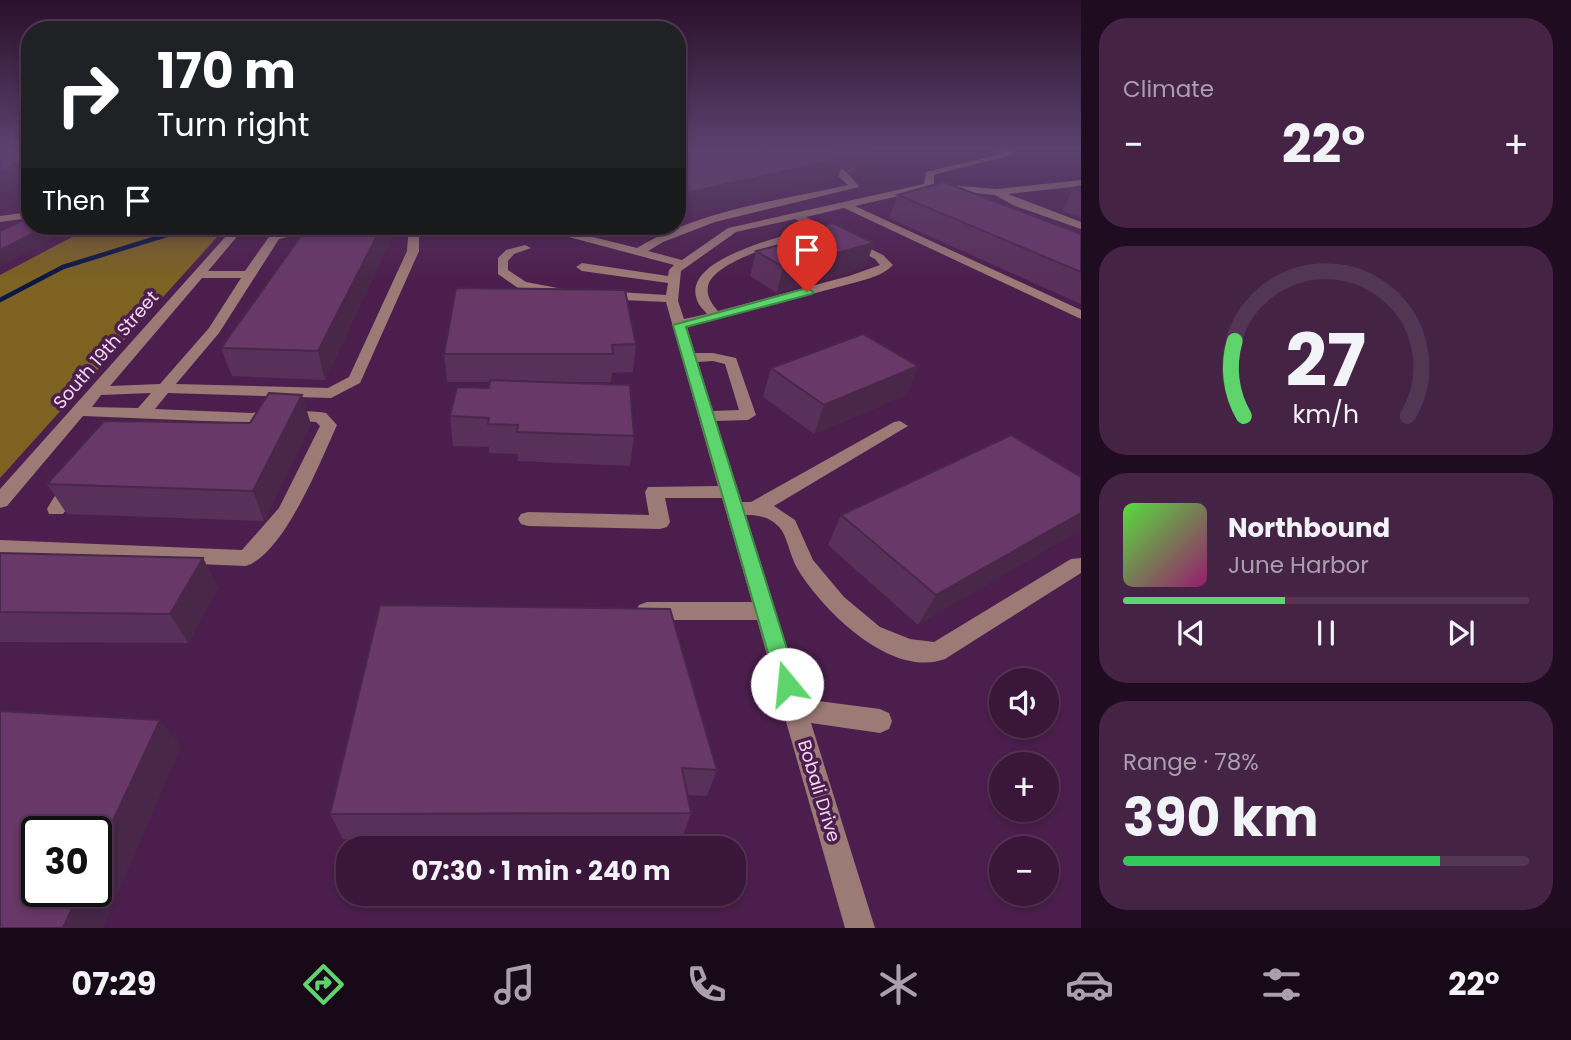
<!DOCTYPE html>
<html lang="en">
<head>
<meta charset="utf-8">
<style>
	:root { --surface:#39163a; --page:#442345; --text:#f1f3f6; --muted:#ab9faf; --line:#533554; --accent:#5ed56c }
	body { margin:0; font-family:Poppins,sans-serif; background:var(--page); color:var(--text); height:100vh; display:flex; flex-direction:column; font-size:26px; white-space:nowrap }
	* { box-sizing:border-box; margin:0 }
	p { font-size:23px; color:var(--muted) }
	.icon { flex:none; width:38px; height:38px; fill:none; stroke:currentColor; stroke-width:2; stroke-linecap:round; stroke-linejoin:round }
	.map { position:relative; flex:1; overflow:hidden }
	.sheet { display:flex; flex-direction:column; gap:18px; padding:18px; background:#1f0c20; width:490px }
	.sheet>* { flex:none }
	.banner { position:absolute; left:21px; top:21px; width:665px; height:214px; border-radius:28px; box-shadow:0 4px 10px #0003,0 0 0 2px var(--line); background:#202124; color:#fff; overflow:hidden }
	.controls { position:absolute; left:989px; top:668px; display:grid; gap:14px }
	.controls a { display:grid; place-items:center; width:70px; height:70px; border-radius:50%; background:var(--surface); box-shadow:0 4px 10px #0003,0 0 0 2px var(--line); font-size:35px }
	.speed { position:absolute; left:21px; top:816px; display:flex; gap:14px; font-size:35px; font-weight:700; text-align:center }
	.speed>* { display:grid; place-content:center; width:91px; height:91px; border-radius:50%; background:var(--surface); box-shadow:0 4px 10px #0003,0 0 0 2px var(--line); line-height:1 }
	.speed .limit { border:4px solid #111; border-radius:10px; background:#fff; color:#111 }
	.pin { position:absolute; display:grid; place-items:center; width:60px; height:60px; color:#fff; margin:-72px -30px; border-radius:50% 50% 50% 0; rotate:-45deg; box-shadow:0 0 7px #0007 }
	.pin .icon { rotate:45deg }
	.me { position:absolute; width:77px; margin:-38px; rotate:343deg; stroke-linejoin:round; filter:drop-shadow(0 0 5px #0008) }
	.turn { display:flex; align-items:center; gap:24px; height:147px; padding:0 21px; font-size:32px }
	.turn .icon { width:91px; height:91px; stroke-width:2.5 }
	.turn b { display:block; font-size:49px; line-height:60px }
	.then { display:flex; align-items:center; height:66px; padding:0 21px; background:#0003; gap:14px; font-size:26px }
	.big { font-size:52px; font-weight:700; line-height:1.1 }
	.sheet .card { flex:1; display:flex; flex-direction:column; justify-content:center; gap:10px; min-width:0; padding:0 24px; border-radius:28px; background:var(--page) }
	.sheet .dial { align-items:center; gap:0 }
	.dial svg { height:182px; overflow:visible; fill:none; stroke:var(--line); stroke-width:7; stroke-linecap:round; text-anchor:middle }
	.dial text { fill:var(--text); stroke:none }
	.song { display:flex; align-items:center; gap:21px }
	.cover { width:84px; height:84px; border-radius:10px; background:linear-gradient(135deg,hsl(110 70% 55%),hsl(320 70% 35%)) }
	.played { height:7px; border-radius:4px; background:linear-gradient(90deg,var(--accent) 40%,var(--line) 40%) }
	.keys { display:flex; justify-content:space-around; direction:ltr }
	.heat { display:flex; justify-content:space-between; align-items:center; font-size:38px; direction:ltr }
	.charge { height:10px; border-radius:5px; background:linear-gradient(90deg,#34c759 78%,var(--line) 0) }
	.trip { position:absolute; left:336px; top:836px; width:410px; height:70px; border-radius:28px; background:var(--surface); box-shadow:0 4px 10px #0003,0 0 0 2px var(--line); font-weight:700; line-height:70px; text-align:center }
	.menu { display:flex; height:112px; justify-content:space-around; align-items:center; background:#170917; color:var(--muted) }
	.menu .icon { width:49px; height:49px }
	.menu .active { color:var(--accent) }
	.menu b { font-size:32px; color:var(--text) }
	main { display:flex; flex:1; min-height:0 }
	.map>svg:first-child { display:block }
	.forest { fill:#7d6221 }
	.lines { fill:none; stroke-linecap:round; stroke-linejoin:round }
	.stream-far1 { stroke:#091745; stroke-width:3.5 }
	.stream { stroke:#091745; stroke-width:4.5 }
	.minor { fill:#9c7a76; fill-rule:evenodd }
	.wall { fill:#593059 }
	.shaded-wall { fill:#482749 }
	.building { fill:#673868; stroke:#482749; stroke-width:2 }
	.route { fill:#5ed56c; stroke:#3d8a46; stroke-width:2 }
	.labels { text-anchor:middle; stroke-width:7; stroke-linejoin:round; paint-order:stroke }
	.street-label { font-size:18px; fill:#f4d8f4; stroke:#4c1e4d }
</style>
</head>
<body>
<main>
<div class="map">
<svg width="1081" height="928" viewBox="0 0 1081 928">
	<rect width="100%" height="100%" fill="#4c1e4d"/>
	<polygon class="forest" points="93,226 227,226 0,478 0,275"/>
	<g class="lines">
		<polyline class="stream-far1" points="158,238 197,226"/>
		<polyline class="stream" points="0,300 63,267 163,236"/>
		<g class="minor">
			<path d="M786,149C812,149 845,164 859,187L715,222L663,242L648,251L682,260L728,228L924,184L926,172L1002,154L994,149H1007L1016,154L940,173L934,175V184L997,189L1081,180V186L1008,194L1081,222V229L1015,206L995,195L929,189L855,206L1081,310V319L844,208L806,217L883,255L893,265C883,275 871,278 857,282L687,327L695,353H713L736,358L756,415L748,420L716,421L742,502H751L894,422L900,421L908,426L774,506L795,520L813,560L844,597L880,627L910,639L934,642L1071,559L1081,558V573L945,659C891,679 822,610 797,568C790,556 787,536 780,528C771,517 759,515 746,515L803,699L880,709L889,713L892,721L889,729L880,733L811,723L875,928H845L757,620H647L639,617L636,611L639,605L647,602H752L722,498H665L670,522L667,527L660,529L528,526L521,524L518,519L521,514L528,512L649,515L645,492L648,487L718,486L666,302L602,299L596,295L602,291L666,295L668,283L582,271L576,267L582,263L668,276L669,270L674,265L565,236L551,226H563L573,232L637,248C700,210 777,201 848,185L832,170ZM795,219L800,222L796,232C771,240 682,261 697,300C698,305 704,310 707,314L684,319L678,301L681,271L736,232ZM809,226L875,259L880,265L849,276L718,311C712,304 706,296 708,286C714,261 783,243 805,236ZM713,361L725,364L739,410L713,411L698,362Z"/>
			<polygon points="30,212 30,218 0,222 0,216"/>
			<path d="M235,226H246L208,271H245L271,234L311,226H332L279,239L219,333L176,384L328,388L349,377L407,251L409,226H419V251L360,383L331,398L168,393L155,409L252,413L273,409L320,412L326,413L337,425C321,460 284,554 246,566L0,556V540L242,550L279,508L320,426L316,422L273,419L252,423L83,416L7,506L0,508V489ZM202,278H241L209,328L160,384L110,386ZM151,393L138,408L92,407L101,395Z"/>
			<polygon points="525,245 531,248 514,254 508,261 508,270 526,282 568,290 568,296 518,288 498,274 498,258 506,250"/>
			<path d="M74,479L80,481L83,485L63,514H49L47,509C53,499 62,482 74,479Z"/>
		</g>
	</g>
	<g class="wall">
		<polygon points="677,149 959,149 853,175 841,167 838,179 677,217"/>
		<polygon points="1081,186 1081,218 1062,211 1074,188"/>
		<polygon points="898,195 1081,234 1081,304 889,218"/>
		<polygon points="596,226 641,226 607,234"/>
		<polygon points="396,229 325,380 232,376 221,348"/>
		<polygon points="793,233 874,243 865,267 777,293 750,276 756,251 791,242"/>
		<polygon points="456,288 636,344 633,372 612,373 611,382 537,382 634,436 630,466 518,461 518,454 489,453 489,447 453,446 450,416 489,388 490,382 447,382 444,354"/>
		<polygon points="918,366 906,395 814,434 763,397 771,368"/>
		<polygon points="311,424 264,521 67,514 47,484"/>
		<polygon points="1081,477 918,625 828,545 841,515"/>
		<polygon points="0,553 203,558 218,588 188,643 0,642"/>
		<polygon points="380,605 717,770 707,796 688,795 691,813 682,838 343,839 330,814"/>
	</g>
	<g class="shaded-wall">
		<polygon points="879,149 959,149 853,175 859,154"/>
		<polygon points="30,156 30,175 0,193 0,173"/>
		<polygon points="844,158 838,179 677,217 677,195"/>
		<polygon points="48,226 69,226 70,229 0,267 0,250"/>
		<polygon points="382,226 395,226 396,229 325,380 318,351"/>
		<polygon points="608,226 641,226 607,234"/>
		<polygon points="874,243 865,267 777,293 783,267"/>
		<polygon points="918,366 906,395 814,434 824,405"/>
		<polygon points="302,395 311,424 264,521 253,491"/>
		<polygon points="1081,513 1081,530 918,625 936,595"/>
		<polygon points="203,558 218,588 188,643 170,614"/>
		<polygon points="160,720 181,747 103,928 63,928 80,891 96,891 96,857"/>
	</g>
	<g class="building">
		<polygon points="1,149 30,149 30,156 0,173 0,150"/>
		<polygon points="677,149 832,149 836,151 844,158 677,195"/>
		<polygon points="853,149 879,149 859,154"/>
		<polygon points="944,182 1081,234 1081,272 898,195"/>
		<polygon points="1081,186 1081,191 1074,188"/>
		<polygon points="30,217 30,226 48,226 0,250 0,231"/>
		<polygon points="833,223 874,243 783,267 756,251 803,239 793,233"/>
		<polygon points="308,226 382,226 318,351 221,348"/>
		<polygon points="456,288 625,290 636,344 612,345 613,354 444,354"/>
		<polygon points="863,334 918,366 824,405 771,368"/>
		<polygon points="490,380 630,385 634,436 517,432 518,425 488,424 489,418 450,416 457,387 489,388"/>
		<polygon points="269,393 302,395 253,491 47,484 104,421 250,423"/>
		<polygon points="1011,435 1081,477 1081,513 936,595 841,515"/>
		<polygon points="0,553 203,558 170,614 0,612"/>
		<polygon points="380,605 670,609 717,770 682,768 691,813 330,814"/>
		<polygon points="0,711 160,720 96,857 96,831 37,831 37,891 80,891 63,928 0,928"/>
	</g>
	<linearGradient id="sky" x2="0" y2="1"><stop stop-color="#2a102a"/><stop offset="0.53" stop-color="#5b416d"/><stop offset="1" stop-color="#5b416d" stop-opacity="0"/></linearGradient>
	<rect width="1081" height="279" fill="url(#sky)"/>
	<polygon class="route" points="807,288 813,292 812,294 686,327 798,684 795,691 787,694 780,691 777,684 673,325"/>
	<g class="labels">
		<g class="street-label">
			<text transform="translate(106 350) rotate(-49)" y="6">South 19th Street</text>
			<text transform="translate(819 791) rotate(73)" y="6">Bobali Drive</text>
		</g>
	</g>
</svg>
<div class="controls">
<a><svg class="icon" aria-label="sound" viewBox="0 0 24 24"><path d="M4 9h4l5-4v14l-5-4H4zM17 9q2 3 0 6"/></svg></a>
<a>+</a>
<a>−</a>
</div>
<div class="speed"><div class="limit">30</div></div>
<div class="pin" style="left:807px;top:292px;background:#d93025"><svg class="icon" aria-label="arrive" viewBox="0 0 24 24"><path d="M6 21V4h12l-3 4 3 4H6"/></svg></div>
<svg class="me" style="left:787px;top:684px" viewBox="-20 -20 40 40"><circle r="19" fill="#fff"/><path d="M0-13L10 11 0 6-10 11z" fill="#5ed56c"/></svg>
<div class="trip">07:30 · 1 min · 240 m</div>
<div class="banner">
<div class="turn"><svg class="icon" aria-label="right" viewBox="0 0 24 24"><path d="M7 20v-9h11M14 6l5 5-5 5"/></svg><div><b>170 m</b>Turn right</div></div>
<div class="then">Then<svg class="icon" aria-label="arrive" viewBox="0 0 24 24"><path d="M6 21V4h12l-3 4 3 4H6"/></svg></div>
</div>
</div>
<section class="sheet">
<div class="card"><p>Climate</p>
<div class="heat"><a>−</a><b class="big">22°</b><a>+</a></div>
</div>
<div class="card dial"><svg viewBox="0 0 100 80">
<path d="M14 69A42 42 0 1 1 86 69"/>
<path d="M14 69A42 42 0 0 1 10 36" stroke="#5ed56c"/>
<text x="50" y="56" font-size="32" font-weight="700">27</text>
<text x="50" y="72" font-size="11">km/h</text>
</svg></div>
<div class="card">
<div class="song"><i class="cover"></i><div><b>Northbound</b><p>June Harbor</p></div></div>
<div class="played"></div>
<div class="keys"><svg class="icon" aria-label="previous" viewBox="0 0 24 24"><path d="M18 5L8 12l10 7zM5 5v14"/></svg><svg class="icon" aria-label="pause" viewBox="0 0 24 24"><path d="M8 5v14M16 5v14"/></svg><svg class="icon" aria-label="next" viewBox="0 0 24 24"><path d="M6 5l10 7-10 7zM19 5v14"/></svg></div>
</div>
<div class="card"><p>Range · 78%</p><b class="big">390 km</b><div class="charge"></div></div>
</section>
</main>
<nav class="menu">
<b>07:29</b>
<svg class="icon active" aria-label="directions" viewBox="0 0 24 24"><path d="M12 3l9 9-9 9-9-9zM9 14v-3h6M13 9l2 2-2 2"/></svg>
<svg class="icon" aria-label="music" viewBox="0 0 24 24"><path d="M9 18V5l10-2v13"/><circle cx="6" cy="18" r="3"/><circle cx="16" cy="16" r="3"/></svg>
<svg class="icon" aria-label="phone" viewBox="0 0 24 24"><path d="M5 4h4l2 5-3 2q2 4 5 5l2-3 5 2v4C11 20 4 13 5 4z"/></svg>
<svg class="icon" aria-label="climate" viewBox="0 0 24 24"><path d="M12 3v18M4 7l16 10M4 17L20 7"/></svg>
<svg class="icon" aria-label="car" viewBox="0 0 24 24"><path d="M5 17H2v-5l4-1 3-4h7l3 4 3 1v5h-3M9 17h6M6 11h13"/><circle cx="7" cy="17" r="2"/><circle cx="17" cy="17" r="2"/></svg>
<svg class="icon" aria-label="filters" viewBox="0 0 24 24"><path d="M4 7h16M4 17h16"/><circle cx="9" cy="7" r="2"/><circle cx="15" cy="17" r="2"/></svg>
<b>22°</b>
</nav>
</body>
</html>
